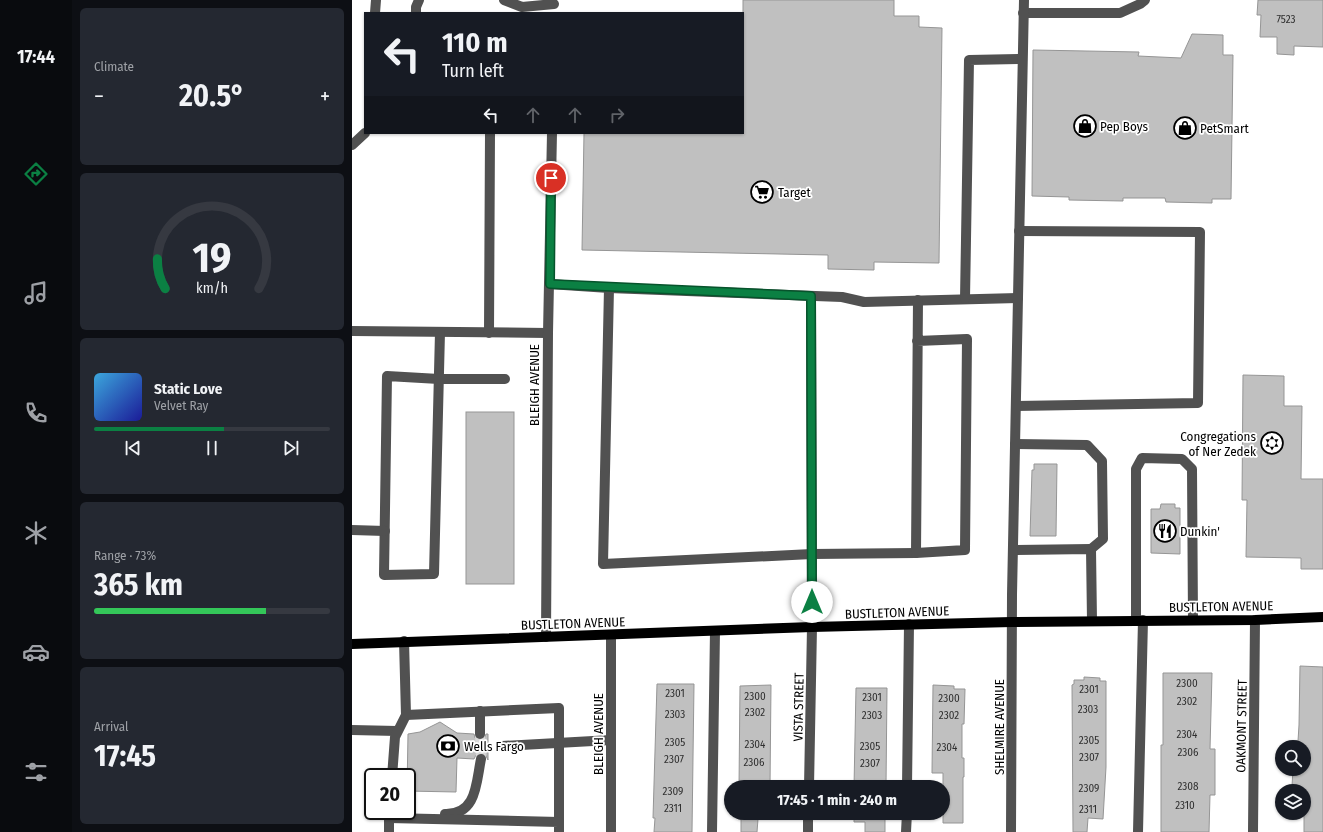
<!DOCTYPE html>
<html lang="en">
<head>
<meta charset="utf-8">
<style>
	:root { --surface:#171b24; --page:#242831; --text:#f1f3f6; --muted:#9ea1a6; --line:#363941; --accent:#0b8043 }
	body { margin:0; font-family:"Fira Sans Condensed",sans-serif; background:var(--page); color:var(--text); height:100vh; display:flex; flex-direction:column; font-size:15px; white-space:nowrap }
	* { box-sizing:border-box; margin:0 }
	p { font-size:13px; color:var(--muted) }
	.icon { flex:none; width:22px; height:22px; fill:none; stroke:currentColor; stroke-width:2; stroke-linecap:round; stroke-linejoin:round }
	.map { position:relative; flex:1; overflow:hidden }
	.sheet { display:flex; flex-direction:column; gap:8px; padding:8px; background:#0d0f14; width:280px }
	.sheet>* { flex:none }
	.top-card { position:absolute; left:12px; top:12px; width:380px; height:122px; border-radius:0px; box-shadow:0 1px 3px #0004; background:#171b24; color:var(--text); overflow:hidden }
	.tools { position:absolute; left:923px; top:740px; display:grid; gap:8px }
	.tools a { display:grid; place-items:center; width:36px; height:36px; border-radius:50%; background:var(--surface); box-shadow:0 1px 3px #0004; font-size:20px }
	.speed { position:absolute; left:12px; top:768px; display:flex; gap:8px; font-size:20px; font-weight:700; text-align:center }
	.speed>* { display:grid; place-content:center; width:52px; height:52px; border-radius:50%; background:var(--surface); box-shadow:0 1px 3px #0004; line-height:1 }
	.speed .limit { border:2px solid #111; border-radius:6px; background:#fff; color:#111 }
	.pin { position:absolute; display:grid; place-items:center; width:34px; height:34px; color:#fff; margin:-17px; border:2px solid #fff; border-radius:50%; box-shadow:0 1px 4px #0007 }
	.me { position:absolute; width:44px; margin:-22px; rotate:0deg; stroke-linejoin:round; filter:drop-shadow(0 0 3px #0008) }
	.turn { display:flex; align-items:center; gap:14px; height:84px; padding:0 12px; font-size:18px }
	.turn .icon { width:52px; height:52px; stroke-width:2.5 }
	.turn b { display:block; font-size:28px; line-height:34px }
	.lanes { display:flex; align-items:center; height:38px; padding:0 12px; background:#0003; justify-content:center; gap:20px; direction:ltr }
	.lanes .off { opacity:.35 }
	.big { font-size:30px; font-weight:700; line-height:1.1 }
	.sheet .tile { flex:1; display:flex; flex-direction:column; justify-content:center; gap:6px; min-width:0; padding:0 14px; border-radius:6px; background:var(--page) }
	.sheet .dial { align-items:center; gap:0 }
	.dial svg { height:104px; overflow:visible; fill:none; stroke:var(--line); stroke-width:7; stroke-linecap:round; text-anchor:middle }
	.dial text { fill:var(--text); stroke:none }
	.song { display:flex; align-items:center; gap:12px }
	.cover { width:48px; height:48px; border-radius:6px; background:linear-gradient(135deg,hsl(200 70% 55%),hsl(240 70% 35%)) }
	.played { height:4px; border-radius:2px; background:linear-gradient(90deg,var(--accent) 55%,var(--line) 55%) }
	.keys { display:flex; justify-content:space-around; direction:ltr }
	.heat { display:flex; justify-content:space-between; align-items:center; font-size:22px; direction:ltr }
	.charge { height:6px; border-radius:3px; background:linear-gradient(90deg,#34c759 73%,var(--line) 0) }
	.trip { position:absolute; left:372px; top:780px; width:226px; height:40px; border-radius:20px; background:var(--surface); box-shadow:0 1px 3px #0004; font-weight:700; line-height:40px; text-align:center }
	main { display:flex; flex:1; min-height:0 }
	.menu { display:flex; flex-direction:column; width:72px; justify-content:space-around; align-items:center; background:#090b0e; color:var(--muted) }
	.menu .icon { width:28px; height:28px }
	.menu .current { color:var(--accent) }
	.menu b { font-size:18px; color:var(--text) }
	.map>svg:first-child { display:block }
	.building { fill:#c0c0c0; stroke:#959595 }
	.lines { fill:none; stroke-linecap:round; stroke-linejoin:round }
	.minor-tunnel { stroke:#d9d9d9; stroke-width:10; stroke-dasharray:10 5; stroke-linecap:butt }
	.minor { stroke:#515151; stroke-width:10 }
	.major { stroke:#000; stroke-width:10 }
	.route-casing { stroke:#07532c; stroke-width:10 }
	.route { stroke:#0b8043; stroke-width:7 }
	.labels { text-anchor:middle; stroke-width:3.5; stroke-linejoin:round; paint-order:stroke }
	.number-label { font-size:11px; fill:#303030 }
	.poi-label { font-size:13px; fill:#000; stroke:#fff; text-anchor:start }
	.street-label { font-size:13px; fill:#000; stroke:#fff }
</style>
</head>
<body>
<main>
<nav class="menu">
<b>17:44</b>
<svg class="icon current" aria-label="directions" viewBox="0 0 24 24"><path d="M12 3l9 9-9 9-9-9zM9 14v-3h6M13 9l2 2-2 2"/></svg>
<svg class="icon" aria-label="music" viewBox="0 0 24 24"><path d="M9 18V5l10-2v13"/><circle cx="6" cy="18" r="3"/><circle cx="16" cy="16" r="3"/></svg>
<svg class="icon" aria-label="phone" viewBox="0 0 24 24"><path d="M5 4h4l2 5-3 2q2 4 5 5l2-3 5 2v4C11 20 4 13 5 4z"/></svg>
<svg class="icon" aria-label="climate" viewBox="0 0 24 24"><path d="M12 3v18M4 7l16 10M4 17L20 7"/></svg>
<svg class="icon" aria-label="car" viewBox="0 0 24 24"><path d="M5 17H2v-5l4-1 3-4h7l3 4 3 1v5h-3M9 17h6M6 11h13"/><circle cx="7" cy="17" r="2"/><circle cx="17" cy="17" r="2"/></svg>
<svg class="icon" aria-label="filters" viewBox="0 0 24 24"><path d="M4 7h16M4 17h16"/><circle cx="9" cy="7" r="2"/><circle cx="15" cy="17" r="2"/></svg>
</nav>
<section class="sheet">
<div class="tile"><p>Climate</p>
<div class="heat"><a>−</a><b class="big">20.5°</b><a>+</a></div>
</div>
<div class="tile dial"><svg viewBox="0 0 100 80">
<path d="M14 69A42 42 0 1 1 86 69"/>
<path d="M14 69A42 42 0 0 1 8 46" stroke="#0b8043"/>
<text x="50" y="56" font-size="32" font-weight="700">19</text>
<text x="50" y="72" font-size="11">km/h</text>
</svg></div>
<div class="tile">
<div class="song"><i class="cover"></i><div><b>Static Love</b><p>Velvet Ray</p></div></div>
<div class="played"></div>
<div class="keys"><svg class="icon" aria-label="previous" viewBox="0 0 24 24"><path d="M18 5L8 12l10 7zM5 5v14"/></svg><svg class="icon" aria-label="pause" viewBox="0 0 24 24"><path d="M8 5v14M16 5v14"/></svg><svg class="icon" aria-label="next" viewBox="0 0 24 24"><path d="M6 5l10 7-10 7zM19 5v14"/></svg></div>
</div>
<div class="tile"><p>Range · 73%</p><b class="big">365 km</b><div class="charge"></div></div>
<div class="tile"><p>Arrival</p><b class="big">17:45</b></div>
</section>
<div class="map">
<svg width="971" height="832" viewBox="0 0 971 832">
	<rect width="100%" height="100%" fill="#fff"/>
	<g class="building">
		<polygon points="391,0 542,0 542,16 567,16 567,27 590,28 587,263 522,262 522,270 476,269 476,255 230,250 232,133 391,133"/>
		<polygon points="906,0 971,0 971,47 942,46 942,55 925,54 925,37 908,37 909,15 905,15"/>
		<polygon points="840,34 871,35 871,55 881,55 879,199 860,199 860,203 814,202 813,198 771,198 771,201 717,200 717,197 680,196 681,50 787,52 786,56 829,58"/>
		<polygon points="891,375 932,376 932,406 950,406 949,479 971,479 971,569 949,569 949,558 894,557 895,500 890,500"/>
		<rect x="114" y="412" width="48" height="172"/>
		<polygon points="682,464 705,464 704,536 678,536 680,470 682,470"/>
		<polygon points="809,504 823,504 823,508 828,508 828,554 799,553 799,509 808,509"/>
		<polygon points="948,666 971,667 971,832 952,832 952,791 946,791 946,786 940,786 941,769 952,769 952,747 941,747 942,741 946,741 947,725"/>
		<polygon points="811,673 860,673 858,749 863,749 863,795 858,795 857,832 809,832 809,745 811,745"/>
		<polygon points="732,677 748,678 748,681 754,681 754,767 751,819 736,818 735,832 721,832 720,685 722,684 722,680 732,680"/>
		<polygon points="305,684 342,684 340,832 302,832 303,818 301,818"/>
		<polygon points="419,685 418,787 387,787 388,686"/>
		<polygon points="581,685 602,686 602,689 613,689 612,724 610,724 610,758 612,758 612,777 611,777 611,823 591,823 591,773 580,773"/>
		<polygon points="504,688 535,688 534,787 502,787"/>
		<polygon points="88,722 105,733 122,734 123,738 128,740 132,739 134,734 136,734 136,760 133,754 130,753 124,755 122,759 105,758 104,792 55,791 56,734 68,732"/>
		<polygon points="386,813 417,813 417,819 406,819 405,832 389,832 389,819 386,819"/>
		<polygon points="502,813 533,813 533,832 513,832 513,822 502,822"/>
	</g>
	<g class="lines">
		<polyline class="minor-tunnel" points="128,734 129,759"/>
		<g class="minor">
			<polyline points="152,0 170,7 202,4"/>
			<polyline points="23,13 24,0"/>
			<polyline points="64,13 64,7 67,0"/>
			<polyline points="671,13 768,13 788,4 793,0"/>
			<polyline points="0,145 13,133"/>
			<polyline points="197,284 257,288 490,297 512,302 666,298"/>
			<polyline points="257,288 251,564 460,554 564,553"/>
			<polyline points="613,299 617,60 670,59"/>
			<polyline points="0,331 196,333"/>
			<polyline points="88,332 82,574 32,575 35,376 87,379 153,379"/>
			<polyline points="137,333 138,133"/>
			<polyline points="565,341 615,339 613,550 564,553 566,300"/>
			<polyline points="664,406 846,403 848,232 667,231"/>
			<polyline points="663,444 735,445 750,461 751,539 739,549"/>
			<polyline points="0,530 33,531"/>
			<polyline points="662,550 739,549 740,621"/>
			<polyline points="784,621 784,469 790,458 830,459 840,469 841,620"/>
			<polyline points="194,637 196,333 200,133"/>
			<polyline points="128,711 128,734"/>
			<polyline points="54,715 207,708 207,822"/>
			<polyline points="0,730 45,731"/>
			<polyline points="150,746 259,740"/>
			<polyline points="40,777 43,737 54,715 52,641"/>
			<polyline points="457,787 460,627 459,296"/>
			<polyline points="555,787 557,624"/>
			<path d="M93,814C125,815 124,783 129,759"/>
			<polyline points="37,818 207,822 207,832"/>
			<polyline points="37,832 37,811"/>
			<polyline points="259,832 259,635"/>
			<polyline points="360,832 363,631"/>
			<polyline points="456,832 456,813"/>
			<polyline points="554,832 555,813"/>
			<polyline points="659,832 660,595 672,0"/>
			<polyline points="786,832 791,620"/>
			<polyline points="901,832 903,620"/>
		</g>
		<polyline class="major" points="0,644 460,627 660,622 903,620 971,617"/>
	</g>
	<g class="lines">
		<g class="route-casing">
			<polyline id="route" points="199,178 198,284 459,296 460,602"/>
		</g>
		<use href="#route" class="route"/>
	</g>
	<defs>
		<g id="shop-ring" transform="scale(1.15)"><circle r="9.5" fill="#fff" stroke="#000" stroke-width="1.5"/><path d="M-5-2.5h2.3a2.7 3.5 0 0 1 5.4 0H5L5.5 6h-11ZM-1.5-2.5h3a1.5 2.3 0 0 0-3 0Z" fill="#000"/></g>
		<g id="supermarket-ring" transform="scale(1.15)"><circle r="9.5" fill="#fff" stroke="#000" stroke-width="1.5"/><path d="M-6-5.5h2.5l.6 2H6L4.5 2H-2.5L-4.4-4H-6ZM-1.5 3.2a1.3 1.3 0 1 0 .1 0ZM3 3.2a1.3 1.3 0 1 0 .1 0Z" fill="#000"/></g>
		<g id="synagogue-ring" transform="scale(1.15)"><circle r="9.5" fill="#fff" stroke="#000" stroke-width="1.5"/><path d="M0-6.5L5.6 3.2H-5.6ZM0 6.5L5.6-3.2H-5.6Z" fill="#000"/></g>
		<g id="restaurant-ring" transform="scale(1.15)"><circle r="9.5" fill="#fff" stroke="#000" stroke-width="1.5"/><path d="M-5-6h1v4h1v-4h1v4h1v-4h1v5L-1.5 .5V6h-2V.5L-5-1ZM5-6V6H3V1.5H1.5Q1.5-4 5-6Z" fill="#000"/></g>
		<g id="bank-ring" transform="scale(1.15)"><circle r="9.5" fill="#fff" stroke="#000" stroke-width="1.5"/><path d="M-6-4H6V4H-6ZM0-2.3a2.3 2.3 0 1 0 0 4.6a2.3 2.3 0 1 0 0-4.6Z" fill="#000"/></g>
	</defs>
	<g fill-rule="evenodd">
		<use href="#shop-ring" x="733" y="126"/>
		<use href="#shop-ring" x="833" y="128"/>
		<use href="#supermarket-ring" x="410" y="192"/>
		<use href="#synagogue-ring" x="920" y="443"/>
		<use href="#restaurant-ring" x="813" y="531"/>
		<use href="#bank-ring" x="96" y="746"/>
	</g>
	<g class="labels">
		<g class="number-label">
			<text x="934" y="23">7523</text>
			<text x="835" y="687">2300</text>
			<text x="737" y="693">2301</text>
			<text x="323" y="697">2301</text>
			<text x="403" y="700">2300</text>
			<text x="520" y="701">2301</text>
			<text x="597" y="702">2300</text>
			<text x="835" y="705">2302</text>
			<text x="736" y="713">2303</text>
			<text x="403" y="716">2302</text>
			<text x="323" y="718">2303</text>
			<text x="520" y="719">2303</text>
			<text x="597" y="719">2302</text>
			<text x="835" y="738">2304</text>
			<text x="737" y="744">2305</text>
			<text x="323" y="746">2305</text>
			<text x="403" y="748">2304</text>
			<text x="518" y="750">2305</text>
			<text x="595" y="751">2304</text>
			<text x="836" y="756">2306</text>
			<text x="737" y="761">2307</text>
			<text x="322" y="763">2307</text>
			<text x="402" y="766">2306</text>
			<text x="518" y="767">2307</text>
			<text x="836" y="790">2308</text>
			<text x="737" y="792">2309</text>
			<text x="321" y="795">2309</text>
			<text x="833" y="809">2310</text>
			<text x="321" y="812">2311</text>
			<text x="736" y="813">2311</text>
		</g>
		<g class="poi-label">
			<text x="748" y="131">Pep Boys</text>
			<text x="848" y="133">PetSmart</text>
			<text x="426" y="197">Target</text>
			<text x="904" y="441" text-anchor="end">Congregations<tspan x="904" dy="15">of Ner Zedek</tspan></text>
			<text x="828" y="536">Dunkin'</text>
			<text x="112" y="751">Wells Fargo</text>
		</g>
		<g class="street-label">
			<text transform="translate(182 385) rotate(-90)" y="5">BLEIGH AVENUE</text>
			<text transform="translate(869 606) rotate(-1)" y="5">BUSTLETON AVENUE</text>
			<text transform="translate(545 612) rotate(-2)" y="5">BUSTLETON AVENUE</text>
			<text transform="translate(221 623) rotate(-2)" y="5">BUSTLETON AVENUE</text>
			<text transform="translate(446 707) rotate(-89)" y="5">VISTA STREET</text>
			<text transform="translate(889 726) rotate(-89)" y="5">OAKMONT STREET</text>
			<text transform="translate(647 727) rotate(-90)" y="5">SHELMIRE AVENUE</text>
			<text transform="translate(246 734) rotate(-90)" y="5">BLEIGH AVENUE</text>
		</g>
	</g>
</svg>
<div class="tools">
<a><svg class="icon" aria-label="search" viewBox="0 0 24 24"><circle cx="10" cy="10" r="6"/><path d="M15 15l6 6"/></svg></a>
<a><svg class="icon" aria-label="layers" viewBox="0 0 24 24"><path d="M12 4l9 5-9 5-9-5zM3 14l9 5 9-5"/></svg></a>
</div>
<div class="speed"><div class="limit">20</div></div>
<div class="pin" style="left:199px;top:178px;background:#d93025"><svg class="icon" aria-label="arrive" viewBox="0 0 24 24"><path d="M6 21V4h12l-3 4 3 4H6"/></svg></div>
<svg class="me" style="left:460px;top:602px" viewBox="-20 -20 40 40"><circle r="19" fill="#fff"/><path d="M0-13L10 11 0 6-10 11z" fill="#0b8043"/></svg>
<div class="trip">17:45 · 1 min · 240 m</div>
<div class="top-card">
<div class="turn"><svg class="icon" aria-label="left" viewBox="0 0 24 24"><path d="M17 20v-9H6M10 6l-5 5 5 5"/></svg><div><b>110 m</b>Turn left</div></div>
<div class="lanes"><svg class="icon" aria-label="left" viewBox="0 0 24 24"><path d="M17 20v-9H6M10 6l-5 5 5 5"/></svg><svg class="icon off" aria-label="ahead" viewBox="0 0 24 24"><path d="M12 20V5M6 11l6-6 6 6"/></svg><svg class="icon off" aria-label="ahead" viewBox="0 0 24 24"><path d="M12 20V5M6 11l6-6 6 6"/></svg><svg class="icon off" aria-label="right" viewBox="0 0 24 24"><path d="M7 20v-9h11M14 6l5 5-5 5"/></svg></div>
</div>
</div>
</main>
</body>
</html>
